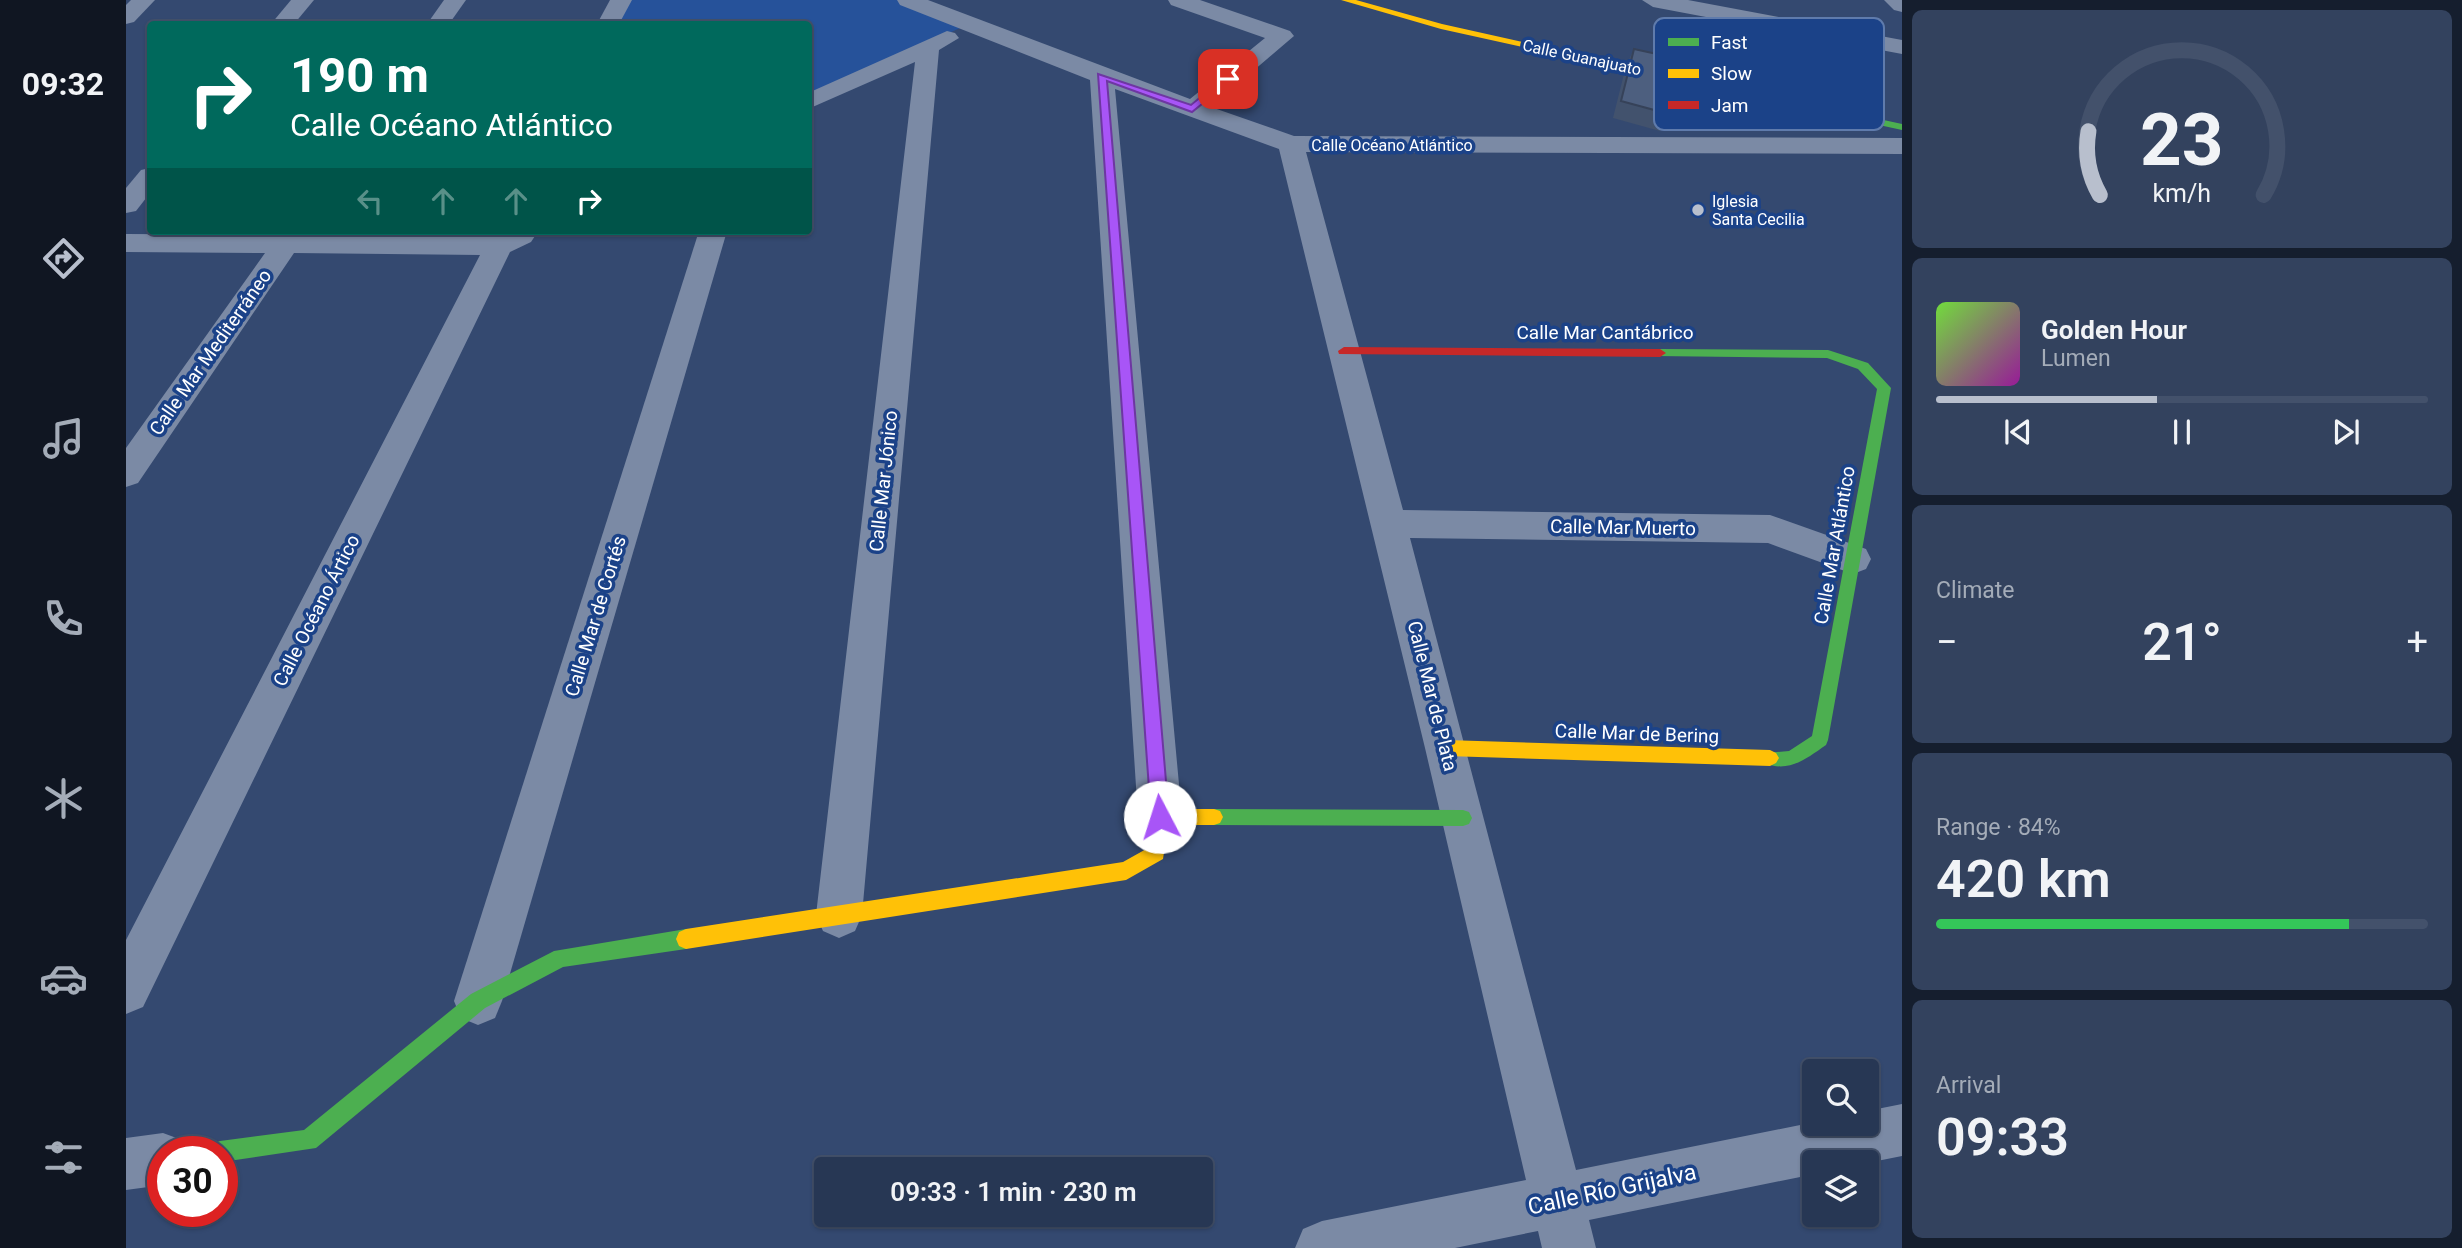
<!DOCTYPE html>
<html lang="en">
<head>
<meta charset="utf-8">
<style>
	:root { --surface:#273754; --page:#33425e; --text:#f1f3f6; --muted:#a4acb8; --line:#43516b; --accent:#b8bfcd }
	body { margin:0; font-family:Roboto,sans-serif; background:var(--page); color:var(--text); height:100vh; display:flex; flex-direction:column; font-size:26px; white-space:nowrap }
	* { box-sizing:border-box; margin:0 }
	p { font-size:23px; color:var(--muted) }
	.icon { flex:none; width:38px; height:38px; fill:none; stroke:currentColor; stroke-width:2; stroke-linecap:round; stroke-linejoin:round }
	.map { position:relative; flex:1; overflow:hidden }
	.sheet { display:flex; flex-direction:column; gap:10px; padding:10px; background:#151e2e; width:560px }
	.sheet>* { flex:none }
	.guide { position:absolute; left:21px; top:21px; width:665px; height:214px; border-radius:7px; box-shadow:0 2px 5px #0004,0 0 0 2px var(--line); background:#00695c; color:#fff; overflow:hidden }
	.controls { position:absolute; left:1676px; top:1059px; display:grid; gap:14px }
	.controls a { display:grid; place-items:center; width:77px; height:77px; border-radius:7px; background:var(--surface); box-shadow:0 2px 5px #0004,0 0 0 2px var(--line); font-size:35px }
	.speed { position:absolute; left:21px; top:1136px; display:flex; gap:14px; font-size:35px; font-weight:700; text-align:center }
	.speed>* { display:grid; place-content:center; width:91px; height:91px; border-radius:50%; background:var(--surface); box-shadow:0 2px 5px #0004,0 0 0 2px var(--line); line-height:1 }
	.speed .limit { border:10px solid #d22; background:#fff; color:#111 }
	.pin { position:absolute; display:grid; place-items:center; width:60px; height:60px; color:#fff; margin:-30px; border-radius:14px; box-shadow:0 4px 10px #0006 }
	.me { position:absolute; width:77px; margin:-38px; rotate:355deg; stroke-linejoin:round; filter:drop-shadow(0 0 5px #0008) }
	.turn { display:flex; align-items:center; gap:24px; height:147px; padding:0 28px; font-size:32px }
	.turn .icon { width:91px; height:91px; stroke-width:2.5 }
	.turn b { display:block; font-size:49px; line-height:60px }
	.lanes { display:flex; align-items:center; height:66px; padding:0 28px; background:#0003; justify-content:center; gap:35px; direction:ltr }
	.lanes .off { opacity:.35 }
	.big { font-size:52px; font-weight:600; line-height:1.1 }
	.sheet .widget { flex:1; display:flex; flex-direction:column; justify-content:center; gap:10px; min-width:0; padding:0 24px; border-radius:10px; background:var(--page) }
	.sheet .dial { align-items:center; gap:0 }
	.dial svg { height:182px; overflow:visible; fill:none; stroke:var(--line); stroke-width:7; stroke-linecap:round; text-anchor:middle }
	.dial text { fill:var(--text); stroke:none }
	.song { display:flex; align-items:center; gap:21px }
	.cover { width:84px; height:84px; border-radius:10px; background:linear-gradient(135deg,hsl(100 70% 55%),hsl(300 70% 35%)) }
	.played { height:7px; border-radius:4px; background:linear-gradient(90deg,var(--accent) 45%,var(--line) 45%) }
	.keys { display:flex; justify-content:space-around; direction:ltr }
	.heat { display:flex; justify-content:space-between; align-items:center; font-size:38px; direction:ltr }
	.charge { height:10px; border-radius:5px; background:linear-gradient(90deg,#34c759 84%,var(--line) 0) }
	.trip { position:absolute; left:688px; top:1157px; width:399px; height:70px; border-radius:7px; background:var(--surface); box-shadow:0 2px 5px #0004,0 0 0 2px var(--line); font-weight:600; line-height:70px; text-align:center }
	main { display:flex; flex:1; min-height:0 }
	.dock { display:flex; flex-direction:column; width:126px; justify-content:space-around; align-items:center; background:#101622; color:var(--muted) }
	.dock .icon { width:49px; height:49px }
	.dock .selected { color:var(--accent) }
	.dock b { font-size:32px; color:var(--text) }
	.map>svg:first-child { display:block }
	.green { fill:#26529a }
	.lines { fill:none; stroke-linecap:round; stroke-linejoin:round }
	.street { fill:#7b8aa5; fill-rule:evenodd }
	.fast { fill:#4caf50; fill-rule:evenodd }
	.slow { fill:#ffc107; fill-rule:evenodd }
	.jam { fill:#c62828; fill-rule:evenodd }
	.wall { fill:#42526d }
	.building { fill:#4d5f7f; stroke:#364259; stroke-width:2 }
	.route { fill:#a855f7; stroke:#6d37a1; stroke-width:2 }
	.poi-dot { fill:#b8bfcd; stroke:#1b4288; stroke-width:2.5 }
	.labels { text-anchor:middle; stroke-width:7; stroke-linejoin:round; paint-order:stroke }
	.far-street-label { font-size:16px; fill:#fff; stroke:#1b4288 }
	.far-poi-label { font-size:16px; fill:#fff; stroke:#1b4288; text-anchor:start }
	.street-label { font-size:19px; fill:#fff; stroke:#1b4288 }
	.near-street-label { font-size:23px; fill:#fff; stroke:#1b4288 }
	.key { fill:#1b4288; stroke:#5f7bac; stroke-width:2 }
	.key-label { font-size:19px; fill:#fff }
</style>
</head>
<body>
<main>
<nav class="dock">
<b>09:32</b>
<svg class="icon selected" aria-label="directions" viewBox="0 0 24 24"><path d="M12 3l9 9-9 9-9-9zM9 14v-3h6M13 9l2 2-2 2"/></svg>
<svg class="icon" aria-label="music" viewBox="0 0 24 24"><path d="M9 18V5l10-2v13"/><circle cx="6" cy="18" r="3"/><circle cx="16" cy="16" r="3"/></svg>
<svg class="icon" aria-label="phone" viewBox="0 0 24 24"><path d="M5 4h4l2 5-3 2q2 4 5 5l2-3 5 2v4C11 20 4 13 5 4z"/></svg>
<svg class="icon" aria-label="climate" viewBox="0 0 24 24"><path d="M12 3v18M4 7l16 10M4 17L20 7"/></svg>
<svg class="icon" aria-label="car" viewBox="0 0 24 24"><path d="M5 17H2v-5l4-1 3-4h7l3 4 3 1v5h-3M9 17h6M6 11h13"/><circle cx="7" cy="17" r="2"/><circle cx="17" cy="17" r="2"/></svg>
<svg class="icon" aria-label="filters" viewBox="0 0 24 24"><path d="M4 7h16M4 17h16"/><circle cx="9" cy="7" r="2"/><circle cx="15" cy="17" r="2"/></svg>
</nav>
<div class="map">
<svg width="1776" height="1248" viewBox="0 0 1776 1248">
	<rect width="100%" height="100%" fill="#344970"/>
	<polygon class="green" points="491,0 774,0 841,25 683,95 682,24 479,24"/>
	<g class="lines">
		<g class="street">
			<polygon points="5,0 29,0 8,22 0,24 0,5"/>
			<polygon points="165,0 188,0 168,24 145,24"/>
			<polygon points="318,0 340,0 323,24 301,24"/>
			<polygon points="484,0 506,0 493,24 471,24"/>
			<polygon points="771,0 802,0 1064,99 1139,38 1045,5 1042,0 1074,0 1164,31 1168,36 1085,107 1168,136 1776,138 1776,154 1180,152 1277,510 1644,515 1740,549 1745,559 1740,569 1727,574 1642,543 1284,538 1450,1170 1689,1122 1741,1124 1741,1111 1776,1104 1776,1156 1741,1163 1689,1162 1689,1174 1463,1220 1470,1248 1416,1248 1412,1231 1329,1248 1169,1248 1177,1229 1196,1221 1400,1180 1299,748 1153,149 989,89 1056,817 1049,831 1034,837 1019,831 1012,817 964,80 774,5"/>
			<polygon points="1516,0 1562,0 1776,40 1776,54 1527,7"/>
			<polygon points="1758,0 1776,0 1776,12 1768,10"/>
			<polygon points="821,31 829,33 833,38 813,50 736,915 729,931 713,938 697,931 690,915 789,62 682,109 682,93"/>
			<polygon points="24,168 24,193 10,211 0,213 0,188 15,170"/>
			<polygon points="155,231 183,231 180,236 363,237 366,231 406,231 409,236 405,242 384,252 17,1007 0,1014 0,940 354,255 168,253 12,483 0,487 0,448 139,253 0,252 0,234 152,235"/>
			<polygon points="573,231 601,231 376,1001 369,1018 352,1025 335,1018 328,1001"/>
			<polygon points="37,1133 56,1140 60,1152 37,1152 37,1185 0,1190 0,1138"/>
		</g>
		<g class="fast">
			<polygon points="1606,87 1776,124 1776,130 1602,92 1601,90"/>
			<path d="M1534,349L1702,350L1742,363L1765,388L1702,740L1700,745C1680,759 1663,773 1638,763L1635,758L1638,753L1663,751L1686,736L1751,389L1732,369L1701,358L1529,356L1528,353Z"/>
			<polygon points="1088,809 1337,810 1343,812 1346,818 1343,824 1337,826 1088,825 1082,823 1079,817 1082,811"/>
			<polygon points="560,929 567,932 570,939 567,946 560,949 437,967 359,1008 190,1148 96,1162 96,1152 83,1152 86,1144 94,1141 178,1130 345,994 428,951"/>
		</g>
		<g class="slow">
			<polygon points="1215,0 1230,0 1316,24 1611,90 1606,93 1315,29"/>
			<polygon points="1320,740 1644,750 1650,753 1653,758 1650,763 1644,766 1320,756 1314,753 1311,748 1314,743"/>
			<polygon points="1034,809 1088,809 1094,811 1097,817 1094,823 1088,825 1042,825 1037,859 1000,880 560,949 553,946 550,939 553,932 560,929 997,862 1022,848 1028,811"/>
		</g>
		<polygon class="jam" points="1218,347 1534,349 1540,353 1534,357 1213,354 1212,351"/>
	</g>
	<polygon class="wall" points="1508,49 1543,114 1534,131 1487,118 1500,66"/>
	<polygon class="building" points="1508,49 1563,61 1543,114 1495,101"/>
	<polygon class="route" points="972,74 1065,105 1099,77 1107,79 1066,112 981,81 1043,817 1041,823 1034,826 1028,823 1025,817"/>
	<circle class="poi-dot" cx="1572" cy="210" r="7"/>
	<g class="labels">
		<g class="far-street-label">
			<text transform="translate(1456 57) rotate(12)" y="6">Calle Guanajuato</text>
			<text x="1266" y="151">Calle Océano Atlántico</text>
		</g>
		<g class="far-poi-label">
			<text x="1586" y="207">Iglesia<tspan x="1586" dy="18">Santa Cecilia</tspan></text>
		</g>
		<g class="street-label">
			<text x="1479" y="339">Calle Mar Cantábrico</text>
			<text transform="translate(84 352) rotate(-55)" y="7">Calle Mar Mediterráneo</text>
			<text transform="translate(757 481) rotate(-84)" y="7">Calle Mar Jónico</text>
			<text transform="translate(1497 527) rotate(1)" y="7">Calle Mar Muerto</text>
			<text transform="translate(1708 545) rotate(-80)" y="7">Calle Mar Atlántico</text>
			<text transform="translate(190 610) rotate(-63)" y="7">Calle Océano Ártico</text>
			<text transform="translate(469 616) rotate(-73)" y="7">Calle Mar de Cortés</text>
			<text transform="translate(1307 696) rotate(76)" y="7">Calle Mar de Plata</text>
			<text transform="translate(1511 733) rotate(2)" y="7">Calle Mar de Bering</text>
		</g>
		<g class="near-street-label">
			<text transform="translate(1486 1189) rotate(-12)" y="8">Calle Río Grijalva</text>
		</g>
	</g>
	<rect x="1528" y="18" width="230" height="112" rx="10" class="key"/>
	<rect x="1542" y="38" width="31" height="8" fill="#4caf50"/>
	<rect x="1542" y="69" width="31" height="9" fill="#ffc107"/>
	<rect x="1542" y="101" width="31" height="8" fill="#c62828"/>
	<g class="key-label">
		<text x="1585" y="49">Fast</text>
		<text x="1585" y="80">Slow</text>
		<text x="1585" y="112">Jam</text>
	</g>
</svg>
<div class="controls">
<a><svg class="icon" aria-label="search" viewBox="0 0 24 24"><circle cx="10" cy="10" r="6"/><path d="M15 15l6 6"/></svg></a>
<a><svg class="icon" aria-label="layers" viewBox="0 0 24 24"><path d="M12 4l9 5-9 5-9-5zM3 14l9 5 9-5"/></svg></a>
</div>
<div class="speed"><div class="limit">30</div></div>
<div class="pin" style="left:1102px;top:79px;background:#d93025"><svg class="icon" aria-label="arrive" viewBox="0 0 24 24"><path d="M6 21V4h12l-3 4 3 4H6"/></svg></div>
<svg class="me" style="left:1034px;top:817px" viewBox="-20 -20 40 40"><circle r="19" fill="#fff"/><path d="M0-13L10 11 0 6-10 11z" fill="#a855f7"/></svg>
<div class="trip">09:33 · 1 min · 230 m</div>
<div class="guide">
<div class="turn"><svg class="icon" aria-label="right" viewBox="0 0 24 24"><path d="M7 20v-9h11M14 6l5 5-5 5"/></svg><div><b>190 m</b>Calle Océano Atlántico</div></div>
<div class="lanes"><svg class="icon off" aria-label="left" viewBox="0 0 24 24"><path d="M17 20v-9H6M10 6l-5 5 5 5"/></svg><svg class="icon off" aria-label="ahead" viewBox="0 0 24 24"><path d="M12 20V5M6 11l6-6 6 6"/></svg><svg class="icon off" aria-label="ahead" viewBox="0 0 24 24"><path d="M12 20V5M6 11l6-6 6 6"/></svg><svg class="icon" aria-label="right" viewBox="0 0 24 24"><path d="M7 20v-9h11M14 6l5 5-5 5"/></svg></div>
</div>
</div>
<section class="sheet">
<div class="widget dial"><svg viewBox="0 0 100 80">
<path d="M14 69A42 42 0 1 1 86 69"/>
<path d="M14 69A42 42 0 0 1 9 41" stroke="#b8bfcd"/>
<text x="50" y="56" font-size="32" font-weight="700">23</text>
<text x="50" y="72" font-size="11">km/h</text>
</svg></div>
<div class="widget">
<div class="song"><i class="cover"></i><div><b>Golden Hour</b><p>Lumen</p></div></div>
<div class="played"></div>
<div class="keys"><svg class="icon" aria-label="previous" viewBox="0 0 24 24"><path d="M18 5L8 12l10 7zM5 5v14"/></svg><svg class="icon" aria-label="pause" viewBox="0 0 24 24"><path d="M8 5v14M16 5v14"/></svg><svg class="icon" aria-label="next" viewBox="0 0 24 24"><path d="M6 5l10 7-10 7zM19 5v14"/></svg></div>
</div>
<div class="widget"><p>Climate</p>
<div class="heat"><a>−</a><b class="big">21°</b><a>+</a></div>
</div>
<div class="widget"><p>Range · 84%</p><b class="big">420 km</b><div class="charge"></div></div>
<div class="widget"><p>Arrival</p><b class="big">09:33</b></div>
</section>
</main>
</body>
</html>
